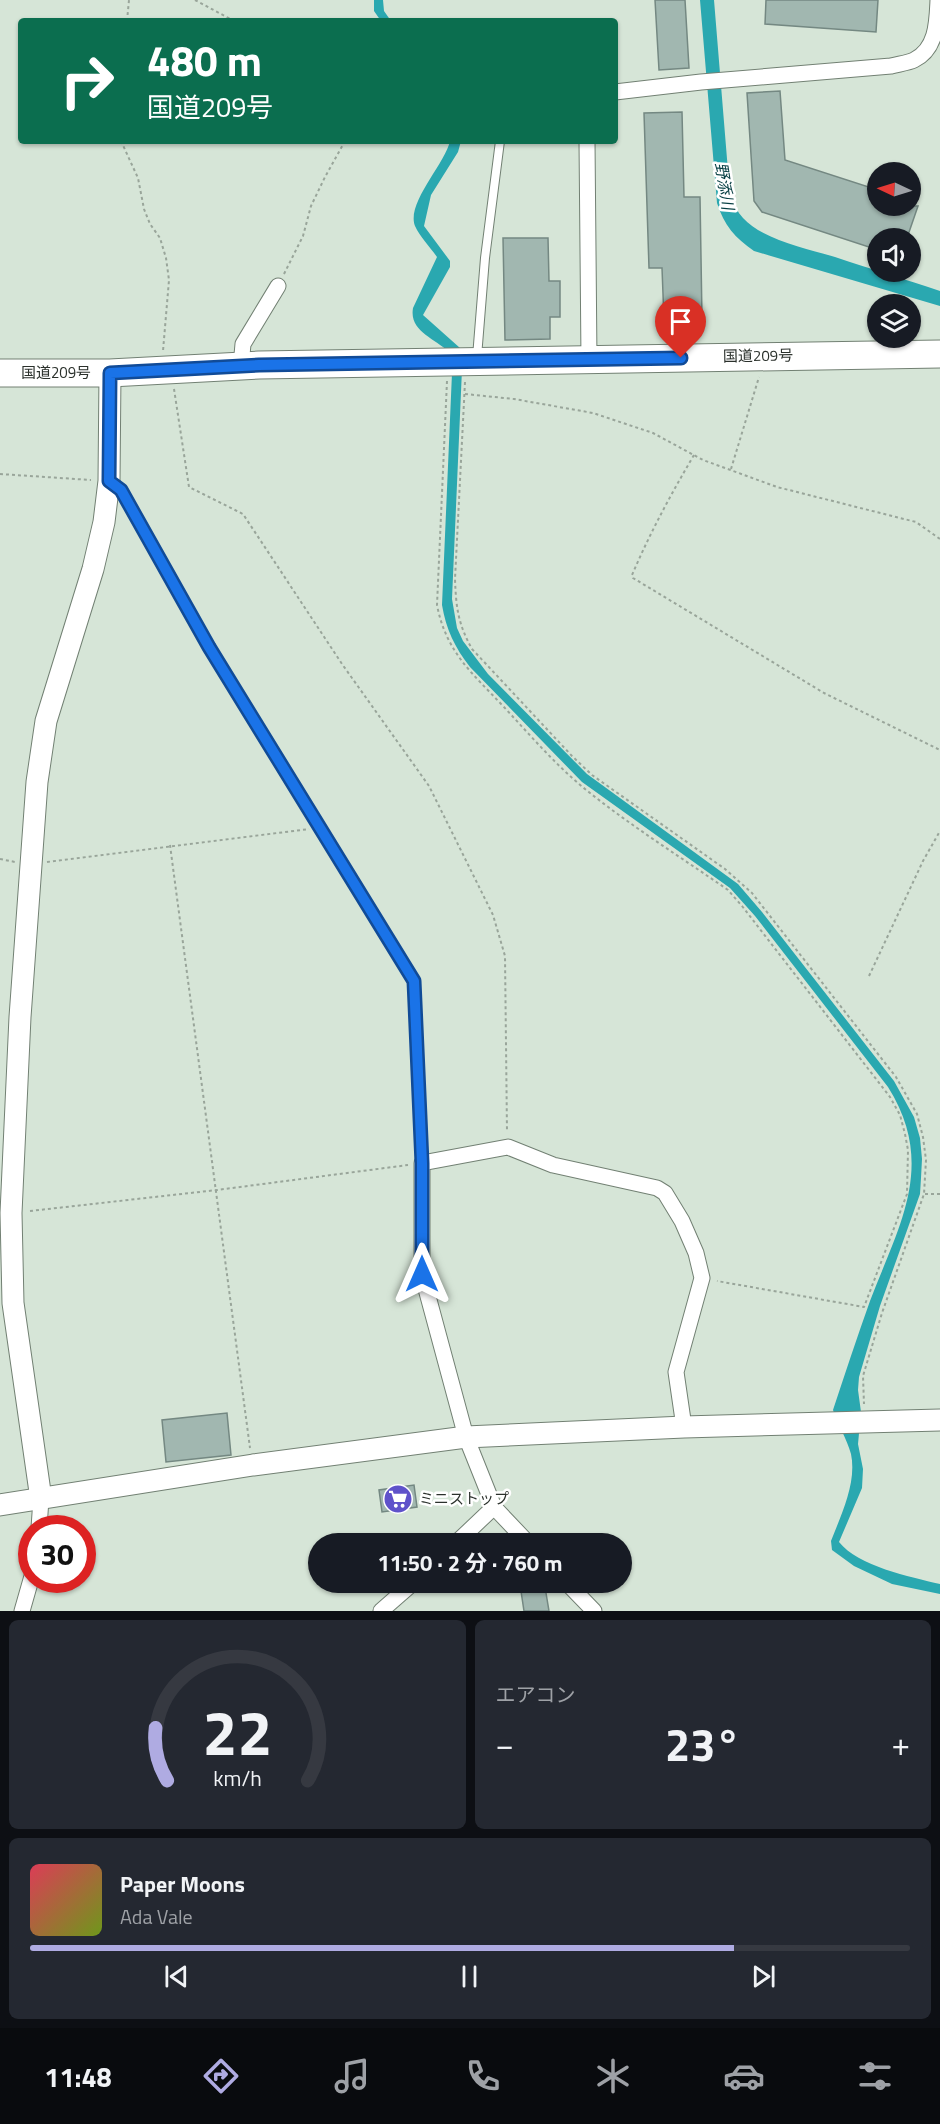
<!DOCTYPE html>
<html lang="ja">
<head>
<meta charset="utf-8">
<style>
	:root { --surface:#171b24; --page:#242831; --text:#f1f3f6; --muted:#9ea1a6; --line:#363941; --accent:#afabe2 }
	body { margin:0; font-family:"Titillium Web","Noto Sans JP",sans-serif; background:var(--page); color:var(--text); height:100vh; display:flex; flex-direction:column; font-size:22px; white-space:nowrap }
	* { box-sizing:border-box; margin:0 }
	p { font-size:20px; color:var(--muted) }
	.icon { flex:none; width:33px; height:33px; fill:none; stroke:currentColor; stroke-width:2; stroke-linecap:round; stroke-linejoin:round }
	.map { position:relative; height:1611px; overflow:hidden }
	.drawer { display:flex; flex-direction:column; gap:9px; padding:9px; background:#0d0f14; flex:1 }
	.drawer>* { flex:none }
	.banner { position:absolute; left:18px; top:18px; width:600px; height:126px; border-radius:6px; box-shadow:0 2px 4px #0004; background:#0b6e4f; color:#fff; overflow:hidden }
	.needle { width:39px; rotate:274deg }
	.buttons { position:absolute; left:867px; top:162px; display:grid; gap:12px }
	.buttons a { display:grid; place-items:center; width:54px; height:54px; border-radius:50%; background:var(--surface); box-shadow:0 2px 4px #0004; font-size:30px }
	.speed { position:absolute; left:18px; top:1515px; display:flex; gap:12px; font-size:30px; font-weight:700; text-align:center }
	.speed>* { display:grid; place-content:center; width:78px; height:78px; border-radius:50%; background:var(--surface); box-shadow:0 2px 4px #0004; line-height:1 }
	.speed .limit { border:9px solid #d22; background:#fff; color:#111 }
	.pin { position:absolute; display:grid; place-items:center; width:51px; height:51px; color:#fff; margin:-62px -26px; border-radius:50% 50% 50% 0; rotate:-45deg; box-shadow:0 0 6px #0007 }
	.pin .icon { rotate:45deg }
	.me { position:absolute; width:66px; margin:-33px; rotate:0deg; stroke-linejoin:round; filter:drop-shadow(0 0 4px #0008) }
	.turn { display:flex; align-items:center; gap:21px; height:126px; padding:0 30px; font-size:27px }
	.turn .icon { width:78px; height:78px; stroke-width:2.5 }
	.turn b { display:block; font-size:42px; line-height:51px }
	.big { font-size:45px; font-weight:700; line-height:1.1 }
	.drawer .card { flex:1; display:flex; flex-direction:column; justify-content:center; gap:9px; min-width:0; padding:0 21px; border-radius:9px; background:var(--page) }
	.drawer .dial { align-items:center; gap:0 }
	.dial svg { height:156px; overflow:visible; fill:none; stroke:var(--line); stroke-width:7; stroke-linecap:round; text-anchor:middle }
	.dial text { fill:var(--text); stroke:none }
	.song { display:flex; align-items:center; gap:18px }
	.cover { width:72px; height:72px; border-radius:9px; background:linear-gradient(135deg,hsl(350 70% 55%),hsl(80 70% 35%)) }
	.played { height:6px; border-radius:3px; background:linear-gradient(90deg,var(--accent) 80%,var(--line) 80%) }
	.keys { display:flex; justify-content:space-around; direction:ltr }
	.heat { display:flex; justify-content:space-between; align-items:center; font-size:33px; direction:ltr }
	.drawer .tiles { flex:1; display:grid; gap:9px; grid-template-columns:1fr 1fr }
	.card:last-child { grid-column:span 2 }
	.trip { position:absolute; left:308px; top:1533px; width:324px; height:60px; border-radius:30px; background:var(--surface); box-shadow:0 2px 4px #0004; font-weight:700; line-height:60px; text-align:center }
	.dock { display:flex; height:96px; justify-content:space-around; align-items:center; background:#090b0e; color:var(--muted) }
	.dock .icon { width:42px; height:42px }
	.dock .selected { color:var(--accent) }
	.dock b { font-size:27px; color:var(--text) }
	.map>svg:first-child { display:block }
	.water { fill:#2aa8b0 }
	.building { fill:#a1b7b0; stroke:#748882; stroke-width:1.5 }
	.lines { fill:none; stroke-linecap:round; stroke-linejoin:round }
	.lane-casing { stroke:#728073; stroke-width:10 }
	.street-casing { stroke:#728073; stroke-width:17 }
	.secondary-casing { stroke:#728073; stroke-width:23 }
	.highway-casing { stroke:#728073; stroke-width:29 }
	.path { stroke:#99a59a; stroke-width:2; stroke-dasharray:3 3; stroke-linecap:butt }
	.lane { stroke:#fff; stroke-width:8 }
	.street { stroke:#fff; stroke-width:15 }
	.secondary { stroke:#fff; stroke-width:21 }
	.highway { stroke:#fff; stroke-width:27 }
	.route-casing { stroke:#114b97; stroke-width:15 }
	.route { stroke:#1a73e8; stroke-width:10 }
	.labels { text-anchor:middle; stroke-width:5; stroke-linejoin:round; paint-order:stroke }
	.street-label { font-size:15px; fill:#2b312c; stroke:#fff }
	.poi-label { font-size:15px; fill:#2b312c; stroke:#fff; text-anchor:start }
	.water-label { font-size:16px; font-style:italic; fill:#063e42; stroke:#fff }
</style>
</head>
<body>
<div class="map">
<svg width="940" height="1611" viewBox="0 0 940 1611">
	<rect width="100%" height="100%" fill="#d6e5d7"/>
	<g class="water">
		<polygon points="374,0 383,0 384,11 391,21 381,21 374,11"/>
		<path d="M700,0H714L728,171C730,188 731,205 743,218C763,240 808,249 835,257C871,269 904,279 940,291V306L754,251C735,238 724,225 717,203Z"/>
		<path d="M450,141H461L458,152L431,195L424,226L450,261V267L423,315L460,348L462,369L452,599L457,628L463,641L488,674L587,774L738,884L762,912L894,1081L914,1117L920,1138L922,1159L921,1178L920,1194L880,1306L859,1377L858,1390L861,1412L858,1444L863,1469L862,1488L839,1542C858,1566 910,1577 940,1584V1594L892,1584L854,1566L832,1550L831,1541C841,1515 857,1483 851,1454C847,1439 838,1425 833,1410C845,1374 857,1337 870,1301C899,1225 937,1165 888,1087L755,916L730,888L582,782L470,667C455,648 446,629 442,605L452,373L449,352C434,338 409,331 413,308L437,257C430,247 420,237 415,226C406,203 445,164 450,141Z"/>
	</g>
	<g class="building">
		<polygon points="655,0 685,0 689,68 659,70"/>
		<polygon points="766,0 878,0 876,32 765,24"/>
		<polygon points="780,91 785,160 878,190 878,206 918,206 907,238 878,238 878,250 762,212 754,201 747,93"/>
		<polygon points="682,112 684,197 700,197 702,318 664,320 662,268 649,268 644,113"/>
		<polygon points="503,238 548,238 549,281 560,281 560,317 550,317 550,339 505,340"/>
		<polygon points="227,1413 231,1455 166,1462 162,1420"/>
		<polygon points="414,1485 417,1507 382,1512 379,1490"/>
		<polygon points="545,1587 549,1611 524,1611 521,1591"/>
	</g>
	<g class="lines">
		<g class="lane-casing">
			<g id="lane">
				<polyline points="477,357 485,258 500,141"/>
				<polyline points="111,482 121,490 209,647 415,981 422,1163"/>
			</g>
		</g>
		<g class="street-casing">
			<g id="street">
				<path d="M615,92L701,82L891,66C898,64 908,63 914,60C937,49 937,21 938,0"/>
				<polyline points="587,141 589,360"/>
				<polyline points="241,366 243,344 278,286"/>
				<polyline points="39,1528 41,1499"/>
				<polyline points="455,1544 494,1507"/>
				<polyline points="529,1544 494,1507 466,1437 422,1274 422,1163 508,1147 553,1165 657,1188 665,1193 682,1221 696,1253 702,1278 676,1372 684,1427"/>
				<polyline points="566,1582 594,1611"/>
				<polyline points="22,1611 32,1576"/>
				<polyline points="381,1611 414,1582"/>
			</g>
		</g>
		<g class="secondary-casing">
			<g id="secondary">
				<polyline points="41,1499 13,1303 11,1213 20,1017 37,782 46,721 93,569 104,522 109,481 110,373"/>
				<polyline points="0,1505 253,1465 466,1437 684,1427 940,1420"/>
			</g>
		</g>
		<g class="highway-casing">
			<polyline id="highway" points="0,373 110,373 259,365 940,354"/>
		</g>
		<g class="path">
			<polyline points="195,0 234,21"/>
			<polyline points="127,21 129,0"/>
			<polyline points="121,141 138,178 144,209 150,224 160,238 166,258 169,280 163,351"/>
			<polyline points="284,274 303,236 311,206 325,177 345,141"/>
			<path d="M447,381L437,605C446,652 472,673 503,706C531,736 558,768 590,793C634,828 682,858 728,890L742,906L890,1097L900,1115L905,1134L908,1150L907,1194L864,1307L717,1281"/>
			<path d="M465,382L455,579C456,607 458,624 472,649L572,756L592,775L725,869L752,893L896,1077L917,1114L923,1137L926,1160L924,1194L882,1313L863,1376L864,1404"/>
			<polyline points="174,389 189,487 243,514 342,664 429,786 493,915 505,956 507,1132"/>
			<polyline points="465,394 514,399 593,413 653,433 703,460 777,487 916,522 940,539"/>
			<path d="M694,455C671,494 650,533 632,575L633,578L824,693L940,750"/>
			<polyline points="731,469 759,377"/>
			<polyline points="0,474 91,480"/>
			<polyline points="170,845 250,1448"/>
			<polyline points="0,859 15,862"/>
			<polyline points="47,862 309,829"/>
			<polyline points="869,976 923,861 940,831"/>
			<polyline points="925,1194 940,1194"/>
			<polyline points="30,1211 217,1190 408,1165"/>
		</g>
		<use href="#lane" class="lane"/>
		<use href="#street" class="street"/>
		<use href="#secondary" class="secondary"/>
		<use href="#highway" class="highway"/>
	</g>
	<g class="lines">
		<g class="route-casing">
			<polyline id="route" points="422,1274 422,1163 414,981 209,647 121,490 109,481 110,373 259,365 681,358"/>
		</g>
		<use href="#route" class="route"/>
	</g>
	<defs>
		<g id="supermarket-disc" transform="scale(1.5)"><circle r="9.5" fill="#5f52ca" stroke="#fff"/><path d="M-6-5.5h2.5l.6 2H6L4.5 2H-2.5L-4.4-4H-6ZM-1.5 3.2a1.3 1.3 0 1 0 .1 0ZM3 3.2a1.3 1.3 0 1 0 .1 0Z" fill="#fff"/></g>
	</defs>
	<g fill-rule="evenodd">
		<use href="#supermarket-disc" x="398" y="1499"/>
	</g>
	<g class="labels">
		<g class="street-label">
			<text transform="translate(758 356) rotate(-1)" y="5">国道209号</text>
			<text x="56" y="378">国道209号</text>
		</g>
		<g class="poi-label">
			<text x="419" y="1504">ミニストップ</text>
		</g>
		<g class="water-label">
			<text transform="translate(725 186) rotate(81)" y="6">野添川</text>
		</g>
	</g>
</svg>
<div class="buttons">
<a><svg class="needle" viewBox="-14 -14 28 28"><path d="M0-13l5 13h-10z" fill="#e53935"/><path d="M0 13l5-13h-10z" fill="#9ea1a6"/></svg></a>
<a><svg class="icon" aria-label="sound" viewBox="0 0 24 24"><path d="M4 9h4l5-4v14l-5-4H4zM17 9q2 3 0 6"/></svg></a>
<a><svg class="icon" aria-label="layers" viewBox="0 0 24 24"><path d="M12 4l9 5-9 5-9-5zM3 14l9 5 9-5"/></svg></a>
</div>
<div class="speed"><div class="limit">30</div></div>
<div class="pin" style="left:681px;top:358px;background:#d93025"><svg class="icon" aria-label="arrive" viewBox="0 0 24 24"><path d="M6 21V4h12l-3 4 3 4H6"/></svg></div>
<svg class="me" style="left:422px;top:1274px" viewBox="-20 -20 40 40"><path d="M0-17L14 15 0 8-14 15z" fill="#1a73e8" stroke="#fff" stroke-width="4"/></svg>
<div class="trip">11:50 · 2 分 · 760 m</div>
<div class="banner">
<div class="turn"><svg class="icon" aria-label="right" viewBox="0 0 24 24"><path d="M7 20v-9h11M14 6l5 5-5 5"/></svg><div><b>480 m</b>国道209号</div></div>
</div>
</div>
<section class="drawer">
<div class="tiles">
<div class="card dial"><svg viewBox="0 0 100 80">
<path d="M14 69A42 42 0 1 1 86 69"/>
<path d="M14 69A42 42 0 0 1 8 42" stroke="#afabe2"/>
<text x="50" y="56" font-size="32" font-weight="700">22</text>
<text x="50" y="72" font-size="11">km/h</text>
</svg></div>
<div class="card"><p>エアコン</p>
<div class="heat"><a>−</a><b class="big">23°</b><a>+</a></div>
</div>
<div class="card">
<div class="song"><i class="cover"></i><div><b>Paper Moons</b><p>Ada Vale</p></div></div>
<div class="played"></div>
<div class="keys"><svg class="icon" aria-label="previous" viewBox="0 0 24 24"><path d="M18 5L8 12l10 7zM5 5v14"/></svg><svg class="icon" aria-label="pause" viewBox="0 0 24 24"><path d="M8 5v14M16 5v14"/></svg><svg class="icon" aria-label="next" viewBox="0 0 24 24"><path d="M6 5l10 7-10 7zM19 5v14"/></svg></div>
</div>
</div>
</section>
<nav class="dock">
<b>11:48</b>
<svg class="icon selected" aria-label="directions" viewBox="0 0 24 24"><path d="M12 3l9 9-9 9-9-9zM9 14v-3h6M13 9l2 2-2 2"/></svg>
<svg class="icon" aria-label="music" viewBox="0 0 24 24"><path d="M9 18V5l10-2v13"/><circle cx="6" cy="18" r="3"/><circle cx="16" cy="16" r="3"/></svg>
<svg class="icon" aria-label="phone" viewBox="0 0 24 24"><path d="M5 4h4l2 5-3 2q2 4 5 5l2-3 5 2v4C11 20 4 13 5 4z"/></svg>
<svg class="icon" aria-label="climate" viewBox="0 0 24 24"><path d="M12 3v18M4 7l16 10M4 17L20 7"/></svg>
<svg class="icon" aria-label="car" viewBox="0 0 24 24"><path d="M5 17H2v-5l4-1 3-4h7l3 4 3 1v5h-3M9 17h6M6 11h13"/><circle cx="7" cy="17" r="2"/><circle cx="17" cy="17" r="2"/></svg>
<svg class="icon" aria-label="filters" viewBox="0 0 24 24"><path d="M4 7h16M4 17h16"/><circle cx="9" cy="7" r="2"/><circle cx="15" cy="17" r="2"/></svg>
</nav>
</body>
</html>
